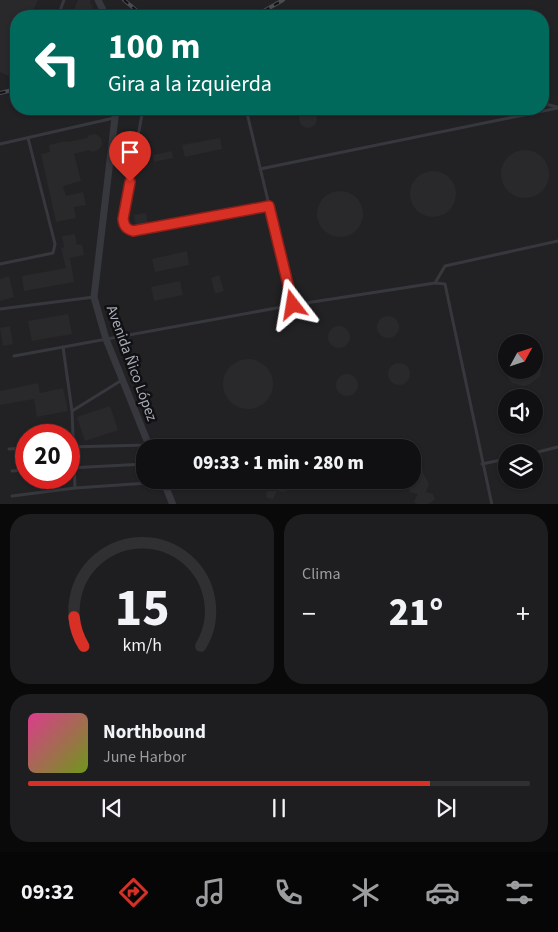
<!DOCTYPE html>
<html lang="es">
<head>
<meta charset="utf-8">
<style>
	:root { --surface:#101012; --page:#1e1e20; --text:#f1f3f6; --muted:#9c9d9f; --line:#303032; --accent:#d93025 }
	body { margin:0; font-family:"Source Sans 3",sans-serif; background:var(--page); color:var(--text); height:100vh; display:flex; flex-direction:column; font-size:19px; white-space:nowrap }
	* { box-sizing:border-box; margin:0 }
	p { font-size:16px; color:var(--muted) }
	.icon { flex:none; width:28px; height:28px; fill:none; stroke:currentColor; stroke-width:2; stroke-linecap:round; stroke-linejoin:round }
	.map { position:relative; height:504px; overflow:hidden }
	.panel { display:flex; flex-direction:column; gap:10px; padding:10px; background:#09090a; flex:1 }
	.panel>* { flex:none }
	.guide { position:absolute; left:10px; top:10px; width:539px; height:105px; border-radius:20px; box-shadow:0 1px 4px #0004,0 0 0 1px var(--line); background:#00695c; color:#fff; overflow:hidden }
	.needle { width:32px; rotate:50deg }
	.buttons { position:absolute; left:498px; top:334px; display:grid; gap:10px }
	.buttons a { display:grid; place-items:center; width:45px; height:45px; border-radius:50%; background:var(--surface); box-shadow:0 1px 4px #0004,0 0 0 1px var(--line); font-size:25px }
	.speed { position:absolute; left:15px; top:424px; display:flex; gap:10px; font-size:25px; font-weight:700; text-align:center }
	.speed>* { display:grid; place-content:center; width:65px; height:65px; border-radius:50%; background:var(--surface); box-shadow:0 1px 4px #0004,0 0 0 1px var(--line); line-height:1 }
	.speed .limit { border:8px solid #d22; background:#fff; color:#111 }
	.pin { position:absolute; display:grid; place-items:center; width:42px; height:42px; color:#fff; margin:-51px -21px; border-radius:50% 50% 50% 0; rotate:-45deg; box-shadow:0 0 5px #0007 }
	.pin .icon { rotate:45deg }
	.me { position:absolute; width:55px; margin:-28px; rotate:346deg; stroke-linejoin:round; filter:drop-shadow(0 0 4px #0008) }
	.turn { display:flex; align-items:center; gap:18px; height:105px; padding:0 15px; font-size:22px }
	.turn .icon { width:65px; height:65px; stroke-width:2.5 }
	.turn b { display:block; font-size:35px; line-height:42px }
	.big { font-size:38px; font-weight:800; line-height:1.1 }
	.panel .widget { flex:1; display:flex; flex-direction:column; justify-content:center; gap:8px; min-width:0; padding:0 18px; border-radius:20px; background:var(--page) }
	.panel .dial { align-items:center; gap:0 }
	.dial svg { height:130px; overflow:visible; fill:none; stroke:var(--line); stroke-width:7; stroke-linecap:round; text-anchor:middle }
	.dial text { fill:var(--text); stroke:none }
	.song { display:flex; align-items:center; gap:15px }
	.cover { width:60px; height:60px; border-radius:8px; background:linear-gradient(135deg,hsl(330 70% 55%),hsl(80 70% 35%)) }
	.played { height:5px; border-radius:2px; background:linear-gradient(90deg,var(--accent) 80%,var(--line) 80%) }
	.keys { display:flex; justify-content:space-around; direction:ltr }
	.heat { display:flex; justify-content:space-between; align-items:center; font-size:28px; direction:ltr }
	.panel .tiles { flex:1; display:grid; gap:10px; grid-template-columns:1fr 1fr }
	.widget:last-child { grid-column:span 2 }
	.trip { position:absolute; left:136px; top:439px; width:285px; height:50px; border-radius:20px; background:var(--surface); box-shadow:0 1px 4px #0004,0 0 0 1px var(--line); font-weight:800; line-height:50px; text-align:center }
	.tabs { display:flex; height:80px; justify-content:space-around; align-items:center; background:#060607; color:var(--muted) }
	.tabs .icon { width:35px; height:35px }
	.tabs .active { color:var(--accent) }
	.tabs b { font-size:22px; color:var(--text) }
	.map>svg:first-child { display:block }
	.built { fill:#222225; fill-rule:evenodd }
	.building { fill:#29292c }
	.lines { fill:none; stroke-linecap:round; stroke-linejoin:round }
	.lane { stroke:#37383d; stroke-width:3 }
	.street { stroke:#37383d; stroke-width:7 }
	.rail-casing { stroke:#4a4c52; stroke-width:4 }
	.rail { stroke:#111113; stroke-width:2; stroke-dasharray:5.5; stroke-linecap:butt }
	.route-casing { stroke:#8d1f18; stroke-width:12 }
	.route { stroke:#d93025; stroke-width:9 }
	.labels { text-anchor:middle; stroke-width:5; stroke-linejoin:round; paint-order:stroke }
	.street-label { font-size:15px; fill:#a8adb8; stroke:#111113 }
</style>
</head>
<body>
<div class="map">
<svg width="558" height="505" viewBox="0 0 558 505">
	<rect width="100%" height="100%" fill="#161618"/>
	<path class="built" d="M0,0H558V504H0ZM16,16H542V109H16ZM506,342H534V370H506ZM506,398H534V425H506ZM26,435H69V478H26ZM145,448H412V480H145ZM506,452H534V480H506Z"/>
	<g class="building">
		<polygon points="0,0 38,0 33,11 44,16 16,16 16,65 13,64 9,76 0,72"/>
		<polygon points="78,0 91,0 90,4 93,6 89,16 71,16"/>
		<polygon points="332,109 354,109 350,113 345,116 339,115"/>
		<circle cx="308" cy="119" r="9"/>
		<polygon points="96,134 101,138 102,145 98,150 93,152 89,150 74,154 81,181 63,186 66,196 83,192 86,205 74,207 76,218 56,222 41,154 50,152 49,145 66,141 66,142 77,140 87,138 89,135"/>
		<polygon points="220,138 222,149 185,157 182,145"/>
		<circle cx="525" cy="174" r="24"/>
		<polygon points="172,151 173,158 154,162 153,155"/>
		<circle cx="433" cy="194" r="23"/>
		<circle cx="340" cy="214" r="23"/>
		<polygon points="146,213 148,225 136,227 134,215"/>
		<polygon points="75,234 77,245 82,244 84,255 70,258 74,282 24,291 22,276 66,268 61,248 64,247 62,236"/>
		<polygon points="187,251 189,265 155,272 152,259"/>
		<polygon points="219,275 224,291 215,294 211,278"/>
		<polygon points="9,276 14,297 0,301 0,279"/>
		<polygon points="180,281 183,295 154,301 151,287"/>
		<polygon points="68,314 72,334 32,341 28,321"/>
		<circle cx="388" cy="327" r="11"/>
		<circle cx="339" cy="337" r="11"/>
		<polygon points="10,326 13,344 3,346 0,328"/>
		<polygon points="534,347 540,355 543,362 540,376 530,384 524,386 512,383 502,370 534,370"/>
		<circle cx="248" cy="384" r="25"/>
		<circle cx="399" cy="374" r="11"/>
		<circle cx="347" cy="385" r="11"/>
		<polygon points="38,383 40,393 63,388 68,411 37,417 34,399 0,405 0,391"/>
		<polygon points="110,406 118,430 85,441 77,417"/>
		<polygon points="422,464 423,473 429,484 426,492 433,494 435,500 425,505 417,505 414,501 418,494 410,492 408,484 404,480 412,480 412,468"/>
		<polygon points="282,480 287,481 290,485 288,490 284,492 277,491 273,499 267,498 266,495 267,491 277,491 277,485"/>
		<polygon points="295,480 312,480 309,486 304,488 299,488 295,484"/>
	</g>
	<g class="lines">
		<g class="lane">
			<polyline points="58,16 64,0"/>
			<polyline points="542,103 557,107"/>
			<polyline points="143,109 123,219 127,229 133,231 269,206"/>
			<polyline points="246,109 293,305"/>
			<polyline points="0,144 114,118"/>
			<polyline points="260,169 558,108"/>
			<polyline points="0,264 53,253 55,244 28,138"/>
			<polyline points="435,283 445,266 558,241"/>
			<polyline points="0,309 94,297"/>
			<polyline points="63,347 72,411 75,488"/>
			<polyline points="14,356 293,305 435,283 445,284 492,505"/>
			<polyline points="72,411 122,380"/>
			<polyline points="69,447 148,445"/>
			<polyline points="9,449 26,448"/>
			<polyline points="534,453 558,447"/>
			<polyline points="482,464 506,459"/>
			<polyline points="69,468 145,464"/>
			<polyline points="12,471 26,470"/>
			<polyline points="12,496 75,488 163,482"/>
		</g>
		<g class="street">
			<polyline points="98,0 106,16"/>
			<polyline points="116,109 94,297 106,339 150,448"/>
			<polyline points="163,480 173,505"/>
		</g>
		<g class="rail-casing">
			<g id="rail">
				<polyline points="124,0 143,16"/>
				<polyline points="255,16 283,0"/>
				<polyline points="0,93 16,89"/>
			</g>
		</g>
		<use href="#rail" class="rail"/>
	</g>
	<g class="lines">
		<g class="route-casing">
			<path id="route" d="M130,182L123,219C124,226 126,229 133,231L269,206L293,305"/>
		</g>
		<use href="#route" class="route"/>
	</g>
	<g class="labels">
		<g class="street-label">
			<text transform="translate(132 363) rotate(70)" y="5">Avenida Ñico López</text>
		</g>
	</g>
</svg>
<div class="buttons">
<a><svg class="needle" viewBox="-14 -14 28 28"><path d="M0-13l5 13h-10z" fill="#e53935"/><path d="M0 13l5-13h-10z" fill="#9c9d9f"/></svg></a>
<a><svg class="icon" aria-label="sound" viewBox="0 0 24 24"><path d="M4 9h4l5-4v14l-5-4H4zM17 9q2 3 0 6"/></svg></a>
<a><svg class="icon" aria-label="layers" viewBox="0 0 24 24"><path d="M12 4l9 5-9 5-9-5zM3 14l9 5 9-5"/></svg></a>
</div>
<div class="speed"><div class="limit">20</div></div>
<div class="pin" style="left:130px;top:182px;background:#d93025"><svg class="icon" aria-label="arrive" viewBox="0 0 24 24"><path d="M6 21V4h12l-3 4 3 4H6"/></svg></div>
<svg class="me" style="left:293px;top:305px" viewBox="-20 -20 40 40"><path d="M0-17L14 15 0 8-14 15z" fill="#d93025" stroke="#fff" stroke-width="4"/></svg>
<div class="trip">09:33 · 1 min · 280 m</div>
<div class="guide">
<div class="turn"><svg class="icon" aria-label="left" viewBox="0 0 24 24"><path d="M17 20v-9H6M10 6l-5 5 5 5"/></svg><div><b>100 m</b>Gira a la izquierda</div></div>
</div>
</div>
<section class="panel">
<div class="tiles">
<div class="widget dial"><svg viewBox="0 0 100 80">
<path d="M14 69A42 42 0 1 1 86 69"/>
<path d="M14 69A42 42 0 0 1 8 51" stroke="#d93025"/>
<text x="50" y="56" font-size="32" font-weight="700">15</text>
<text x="50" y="72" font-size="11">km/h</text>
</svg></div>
<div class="widget"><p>Clima</p>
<div class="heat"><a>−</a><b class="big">21°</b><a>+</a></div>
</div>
<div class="widget">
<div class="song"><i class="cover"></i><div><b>Northbound</b><p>June Harbor</p></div></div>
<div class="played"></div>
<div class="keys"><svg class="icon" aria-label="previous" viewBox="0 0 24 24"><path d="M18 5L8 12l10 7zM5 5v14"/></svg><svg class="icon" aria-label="pause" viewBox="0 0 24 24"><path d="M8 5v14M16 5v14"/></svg><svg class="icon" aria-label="next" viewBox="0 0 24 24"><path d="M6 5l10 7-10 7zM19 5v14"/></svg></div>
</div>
</div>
</section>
<nav class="tabs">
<b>09:32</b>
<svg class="icon active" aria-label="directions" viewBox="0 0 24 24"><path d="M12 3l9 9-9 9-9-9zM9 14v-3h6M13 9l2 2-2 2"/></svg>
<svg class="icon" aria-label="music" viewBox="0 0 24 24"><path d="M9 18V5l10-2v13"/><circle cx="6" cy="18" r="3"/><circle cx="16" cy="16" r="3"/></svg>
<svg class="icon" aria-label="phone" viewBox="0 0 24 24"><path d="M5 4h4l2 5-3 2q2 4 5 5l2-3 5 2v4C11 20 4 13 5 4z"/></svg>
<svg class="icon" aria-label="climate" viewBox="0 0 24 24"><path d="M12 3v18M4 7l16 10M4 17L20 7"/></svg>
<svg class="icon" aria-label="car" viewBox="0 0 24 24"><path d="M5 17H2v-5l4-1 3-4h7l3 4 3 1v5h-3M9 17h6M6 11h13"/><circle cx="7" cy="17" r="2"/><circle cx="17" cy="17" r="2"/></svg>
<svg class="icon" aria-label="filters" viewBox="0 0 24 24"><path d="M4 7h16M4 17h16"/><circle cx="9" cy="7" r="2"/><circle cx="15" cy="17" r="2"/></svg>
</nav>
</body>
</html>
